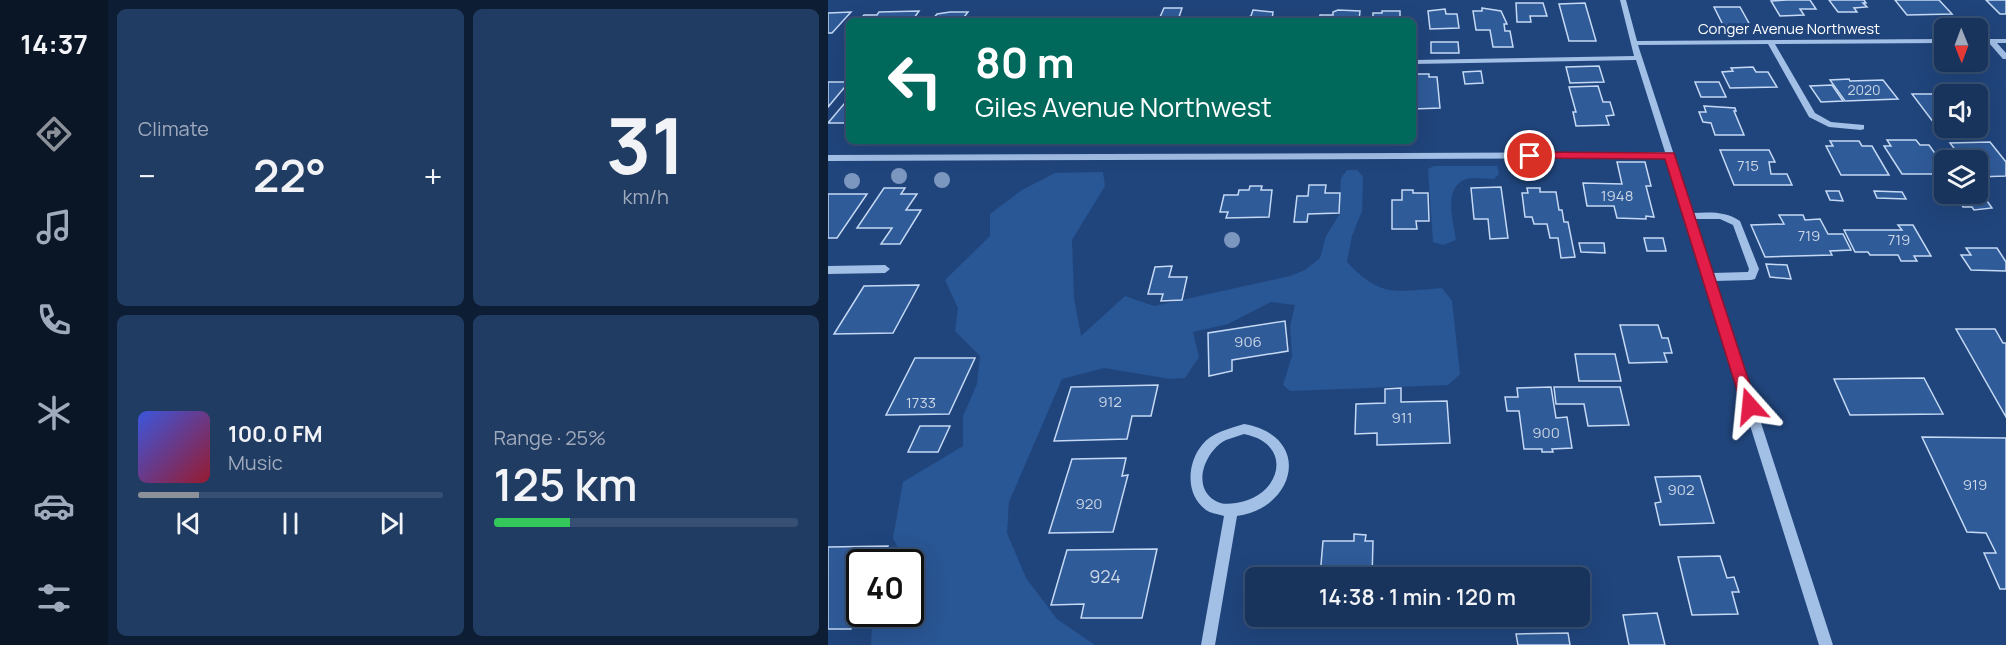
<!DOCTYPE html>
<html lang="en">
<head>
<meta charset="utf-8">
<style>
	:root { --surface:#18345d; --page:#213c63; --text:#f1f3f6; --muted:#9faabc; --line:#364f72; --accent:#8c9099 }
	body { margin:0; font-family:Manrope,sans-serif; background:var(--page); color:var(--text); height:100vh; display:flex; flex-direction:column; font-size:22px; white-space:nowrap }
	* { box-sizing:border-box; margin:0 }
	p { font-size:20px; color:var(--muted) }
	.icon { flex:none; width:33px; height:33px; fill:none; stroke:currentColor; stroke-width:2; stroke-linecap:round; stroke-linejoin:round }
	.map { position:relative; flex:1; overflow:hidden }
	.panel { display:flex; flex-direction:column; gap:9px; padding:9px; background:#0d1d33; width:720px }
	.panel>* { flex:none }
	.guide { position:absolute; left:18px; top:18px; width:570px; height:126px; border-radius:9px; box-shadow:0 6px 24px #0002,0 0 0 2px var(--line); background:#00695c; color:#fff; overflow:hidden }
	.needle { width:39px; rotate:179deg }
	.controls { position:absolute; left:1106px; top:18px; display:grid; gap:12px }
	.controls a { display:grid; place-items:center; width:54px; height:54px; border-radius:9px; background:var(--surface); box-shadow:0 6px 24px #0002,0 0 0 2px var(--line); font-size:30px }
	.speed { position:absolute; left:18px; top:549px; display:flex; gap:12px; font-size:30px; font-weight:700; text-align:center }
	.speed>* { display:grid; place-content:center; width:78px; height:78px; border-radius:50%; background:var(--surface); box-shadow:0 6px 24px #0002,0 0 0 2px var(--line); line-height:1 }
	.speed .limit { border:3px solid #111; border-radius:9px; background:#fff; color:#111 }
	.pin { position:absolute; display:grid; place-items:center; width:51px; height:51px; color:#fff; margin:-26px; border:3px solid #fff; border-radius:50%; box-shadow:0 2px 6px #0007 }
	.me { position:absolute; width:66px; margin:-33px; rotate:342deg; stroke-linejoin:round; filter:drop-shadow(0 0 4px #0008) }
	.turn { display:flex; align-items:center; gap:21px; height:126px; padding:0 30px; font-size:27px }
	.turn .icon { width:78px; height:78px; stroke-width:2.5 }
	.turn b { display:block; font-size:42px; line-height:51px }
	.big { font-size:45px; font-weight:600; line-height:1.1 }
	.panel .widget { flex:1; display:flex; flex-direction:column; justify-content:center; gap:9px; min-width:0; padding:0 21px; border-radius:9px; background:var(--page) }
	.panel .dial { align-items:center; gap:0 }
	.dial b { font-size:78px; line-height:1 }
	.song { display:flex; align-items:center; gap:18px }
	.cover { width:72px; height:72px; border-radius:9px; background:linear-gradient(135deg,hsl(230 70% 55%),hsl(350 70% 35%)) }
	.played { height:6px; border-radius:3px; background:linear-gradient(90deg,var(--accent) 20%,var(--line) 20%) }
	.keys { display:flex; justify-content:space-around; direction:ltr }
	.heat { display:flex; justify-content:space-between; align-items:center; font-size:33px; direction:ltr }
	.charge { height:9px; border-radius:4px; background:linear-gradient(90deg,#34c759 25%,var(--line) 0) }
	.panel .tiles { flex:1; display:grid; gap:9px; grid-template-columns:repeat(2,1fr) }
	.trip { position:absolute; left:417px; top:567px; width:345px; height:60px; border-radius:9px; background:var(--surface); box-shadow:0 6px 24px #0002,0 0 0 2px var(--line); font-weight:600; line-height:60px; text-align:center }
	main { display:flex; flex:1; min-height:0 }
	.menu { display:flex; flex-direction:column; width:108px; justify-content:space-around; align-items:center; background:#0a1525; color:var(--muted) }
	.menu .icon { width:42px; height:42px }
	.menu .active { color:var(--accent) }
	.menu b { font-size:27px; color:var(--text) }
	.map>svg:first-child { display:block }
	.green { fill:#295694 }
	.building { fill:#2f5b99; stroke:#c5d9f5; stroke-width:1.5 }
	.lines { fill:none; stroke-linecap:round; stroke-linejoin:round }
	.minor { fill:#a2bfe6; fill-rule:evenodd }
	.tree { fill:#7b96bf }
	.route { fill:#e11d48; stroke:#92132f; stroke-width:1.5 }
	.labels { text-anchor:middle; stroke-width:6; stroke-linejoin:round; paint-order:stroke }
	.far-number-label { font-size:14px; fill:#cbd6e6 }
	.far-street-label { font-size:15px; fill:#fff; stroke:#20457c }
	.number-label { font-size:15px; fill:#cbd6e6 }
	.near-number-label { font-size:18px; fill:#cbd6e6 }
</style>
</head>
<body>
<main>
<nav class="menu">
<b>14:37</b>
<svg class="icon active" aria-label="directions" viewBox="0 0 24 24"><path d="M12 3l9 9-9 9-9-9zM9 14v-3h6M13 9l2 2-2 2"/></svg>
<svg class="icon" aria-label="music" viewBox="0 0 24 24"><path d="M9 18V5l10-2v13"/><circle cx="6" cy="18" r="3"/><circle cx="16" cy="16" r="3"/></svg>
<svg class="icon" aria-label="phone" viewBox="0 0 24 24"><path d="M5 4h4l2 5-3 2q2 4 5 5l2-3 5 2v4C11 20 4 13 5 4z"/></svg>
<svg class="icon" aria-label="climate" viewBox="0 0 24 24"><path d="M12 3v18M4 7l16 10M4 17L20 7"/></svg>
<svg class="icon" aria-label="car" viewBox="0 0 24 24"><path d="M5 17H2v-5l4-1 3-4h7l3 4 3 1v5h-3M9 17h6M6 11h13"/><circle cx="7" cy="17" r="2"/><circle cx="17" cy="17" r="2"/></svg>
<svg class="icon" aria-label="filters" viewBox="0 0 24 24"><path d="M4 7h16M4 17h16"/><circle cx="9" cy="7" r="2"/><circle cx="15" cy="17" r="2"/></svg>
</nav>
<section class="panel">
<div class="tiles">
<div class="widget"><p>Climate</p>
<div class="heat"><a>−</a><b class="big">22°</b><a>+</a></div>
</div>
<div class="widget dial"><b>31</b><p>km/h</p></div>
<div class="widget">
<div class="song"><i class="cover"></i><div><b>100.0 FM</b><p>Music</p></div></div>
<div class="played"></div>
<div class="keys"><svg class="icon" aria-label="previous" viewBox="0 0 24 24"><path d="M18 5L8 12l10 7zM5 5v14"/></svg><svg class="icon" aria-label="pause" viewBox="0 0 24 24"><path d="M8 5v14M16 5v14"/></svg><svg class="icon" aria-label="next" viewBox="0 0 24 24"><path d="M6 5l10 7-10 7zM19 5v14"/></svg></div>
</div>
<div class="widget"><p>Range · 25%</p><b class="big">125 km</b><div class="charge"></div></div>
</div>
</section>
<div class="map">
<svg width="1178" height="645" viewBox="0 0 1178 645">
	<rect width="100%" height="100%" fill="#20457c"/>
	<g class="green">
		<path d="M606,166H669L671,174L666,179C658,179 645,177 638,179C614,188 626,222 628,240L615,245L605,242L600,169Z"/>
		<path d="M519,170H529L535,176L534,211L524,236L519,262C554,299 568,291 614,288L624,301L632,374L620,385L462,391L455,385L464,356L462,326L467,305L443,302L400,324L365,332L371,357L357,378L342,379L276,368L234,379L181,502L179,533L198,578L229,619L267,645H43L44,625L53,614H82V562H77L65,538L75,482L135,446V416L149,384L152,356L127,331L130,308L117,280L162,236V214L194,190L227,173L275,172L277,186L244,240L246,298L253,336L297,296L326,306L462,276L477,270L492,258L498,236L511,215L513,178Z"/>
	</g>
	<g class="building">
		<polygon points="959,0 982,0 988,9 972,9 976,15 952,16 943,1"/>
		<polygon points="1001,0 1036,0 1038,3 1035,3 1039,7 1026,8 1029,12 1010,12"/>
		<polygon points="1067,0 1111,0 1124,14 1079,15"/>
		<polygon points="1158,0 1178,0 1178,14 1172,14"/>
		<polygon points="688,3 715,3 719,16 702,16 703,22 689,22"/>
		<polygon points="757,3 768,41 741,41 731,4"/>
		<polygon points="886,7 912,7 922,25 895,25"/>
		<polygon points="336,8 354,8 351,17 357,17 356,21 324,21 325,18 332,17"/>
		<polygon points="654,8 673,11 679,24 676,24 677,31 682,31 685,47 665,47 662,30 648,30 645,11 654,11"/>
		<polygon points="617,9 618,14 629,14 631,28 602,29 600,11"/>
		<polygon points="425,10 445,12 444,20 456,21 419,21 419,18 423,16"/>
		<polygon points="510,10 532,11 531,21 491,21 492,15 505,15 505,12"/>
		<polygon points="91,11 84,21 31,21 36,15 49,15 51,12"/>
		<polygon points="554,11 572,11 572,21 545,21 545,13 554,13"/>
		<polygon points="23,12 4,33 0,33 0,13"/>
		<polygon points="122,12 140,12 133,21 140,21 103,21 109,14"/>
		<polygon points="603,42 630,42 631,53 603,53"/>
		<polygon points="771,66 776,82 742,83 738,67"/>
		<polygon points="925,67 928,72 940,72 949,87 902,88 894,72 905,71 903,68"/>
		<polygon points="653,71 655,83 637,84 635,72"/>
		<polygon points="585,74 601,74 601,77 609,77 612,108 585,109"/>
		<polygon points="1021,79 1022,81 1055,80 1070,99 1017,101 1002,80"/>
		<polygon points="0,82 21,82 0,107"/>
		<polygon points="867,82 891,82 898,97 873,97"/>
		<polygon points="1004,85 1015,101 993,102 982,86"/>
		<polygon points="770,86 775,102 782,102 786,115 778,116 781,125 748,126 745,112 748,112 741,87"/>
		<polygon points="1084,94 1145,94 1116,94 1116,127 1109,127"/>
		<polygon points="16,104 21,104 21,123 0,123"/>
		<polygon points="876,106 907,108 908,111 906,111 916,135 887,135 883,123 875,122 871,112 878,112"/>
		<polygon points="1059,140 1088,140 1092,145 1101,145 1116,166 1116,174 1074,174 1056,146 1063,146"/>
		<polygon points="1002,141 1031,141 1034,146 1044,146 1061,175 1013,175 998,146 1005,146"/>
		<polygon points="1162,142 1178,162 1178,176 1149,177 1149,160 1135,160 1122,143"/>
		<polygon points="892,150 941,150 947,162 941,162 943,174 959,174 964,185 906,185"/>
		<polygon points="789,162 817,162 823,186 818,186 826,217 818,216 818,219 789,218 786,206 759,206 755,183 794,184"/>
		<polygon points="481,185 498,185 497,193 512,193 511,213 480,214 479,222 466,222 469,196 480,196"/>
		<polygon points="422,186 434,186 433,190 444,190 441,217 398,218 400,212 392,212 396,195 410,195 411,190 421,190"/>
		<polygon points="673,187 680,238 662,239 660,219 646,219 643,188"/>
		<polygon points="56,188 77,188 73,194 89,194 78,210 93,210 72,244 53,244 64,228 29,228"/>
		<polygon points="699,188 712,188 712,192 728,192 731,210 734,210 736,222 740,222 747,257 733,258 730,238 722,238 719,224 706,224 704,217 697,217 694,193 700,193"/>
		<polygon points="574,190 585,190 585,193 600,193 601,221 588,221 589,229 564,229 564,200 574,200"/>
		<polygon points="998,191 1011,191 1015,201 1002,200"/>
		<polygon points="1046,191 1074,192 1078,199 1049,198"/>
		<polygon points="1149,193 1153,198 1157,198 1164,208 1146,210 1144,207 1135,207 1127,194"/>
		<polygon points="0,194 39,194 9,238 0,238"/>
		<polygon points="951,215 975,215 977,220 992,219 1000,234 1015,234 1023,250 1002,251 1004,255 937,257 923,225 956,224"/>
		<polygon points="1070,225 1085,225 1103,256 1086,256 1089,261 1073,261 1070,255 1042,255 1040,252 1027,252 1016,230 1074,230"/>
		<polygon points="816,238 835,238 838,251 819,251"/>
		<polygon points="751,243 776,243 777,253 753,252"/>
		<polygon points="1138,248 1169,248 1178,262 1178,271 1143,270 1133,255 1143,255"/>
		<polygon points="938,264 959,265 963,279 942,277"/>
		<polygon points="344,266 341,277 359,277 354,300 333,301 335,294 320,294 327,267"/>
		<polygon points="91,285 65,333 6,334 36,286"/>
		<polygon points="457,321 460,351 404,360 404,371 381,376 380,333"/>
		<polygon points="792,325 830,325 834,338 840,338 844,353 836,353 839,362 801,363"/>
		<polygon points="1128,329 1167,329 1175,343 1178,343 1178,417"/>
		<polygon points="747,354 787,354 793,381 751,381"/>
		<polygon points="87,358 147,358 121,414 58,415"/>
		<polygon points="1096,378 1115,414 1022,415 1006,379"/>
		<polygon points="330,385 323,416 304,416 299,439 226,441 243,387"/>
		<polygon points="723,387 728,418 739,417 744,448 724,449 725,452 714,452 714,449 696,449 691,411 679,411 677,397 690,397 689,388"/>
		<polygon points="726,387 792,387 801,425 760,426 756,404 728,404"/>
		<polygon points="573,388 573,402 619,401 622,443 549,445 549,433 527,434 528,404 557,403 557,389"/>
		<polygon points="92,426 122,426 110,452 80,452"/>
		<polygon points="1094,437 1178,438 1178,589 1172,589 1156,553 1168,553 1158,533 1139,532"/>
		<polygon points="298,458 294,476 300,475 285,532 221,533 244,459"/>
		<polygon points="872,476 886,523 832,525 827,503 833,502 827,477"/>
		<polygon points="526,534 538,535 537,541 545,541 544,578 458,578 492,576 495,541 526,541"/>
		<polygon points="60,546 53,562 32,562 32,609 23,629 0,629 0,547"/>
		<polygon points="329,549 314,618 253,618 256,604 223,605 239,550"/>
		<polygon points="892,556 899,578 906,577 911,592 904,592 910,614 864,615 850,557"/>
		<polygon points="829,613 837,645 801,645 795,615"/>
		<rect x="454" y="616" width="88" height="4"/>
		<polygon points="740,633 742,645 690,645 688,634"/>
	</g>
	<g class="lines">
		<g class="minor">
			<path d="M792,0H798L809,41L1116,39V43L947,44L987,113L1003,122L1036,125V129L1033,130L1001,127L981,117L940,44L810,45L865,213C881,212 898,211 912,221L931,269L927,279L923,280L887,281L1005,645H991L838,158L0,161V155L837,152L808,60L585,64V60L806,56ZM867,219H892L905,225L921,269L920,272L884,273Z"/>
			<polygon points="1149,39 1178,39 1178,43 1169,43 1178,53 1178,59 1175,59 1161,43 1149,43"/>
			<polygon points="57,265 62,269 57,273 0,274 0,266"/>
			<path d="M416,424C485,436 468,508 409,516L387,645H373L396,516C390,514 382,513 378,510C357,495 359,463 374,445C384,432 401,429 416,424ZM416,434C467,444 453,497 408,503C401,504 393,505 386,500C363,485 378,450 398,440C404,438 410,436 416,434Z"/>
		</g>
	</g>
	<g class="tree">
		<circle cx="71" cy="176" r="8"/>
		<circle cx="114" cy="180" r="8"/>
		<circle cx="24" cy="181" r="8"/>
		<circle cx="404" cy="240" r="8"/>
	</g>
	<polygon class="route" points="702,152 846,153 929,406 927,411 922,413 917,411 914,406 837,159 698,158 698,153"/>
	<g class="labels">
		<g class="far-number-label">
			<text x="1036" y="95">2020</text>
		</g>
		<g class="far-street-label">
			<text x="961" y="34">Conger Avenue Northwest</text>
		</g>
		<g class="number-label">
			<text x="920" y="171">715</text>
			<text x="789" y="201">1948</text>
			<text x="981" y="241">719</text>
			<text x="1071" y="245">719</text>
			<text x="420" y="347">906</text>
			<text x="282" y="407">912</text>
			<text x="93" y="408">1733</text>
			<text x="574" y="423">911</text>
			<text x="718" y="438">900</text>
			<text x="1147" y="490">919</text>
			<text x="853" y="495">902</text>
			<text x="261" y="509">920</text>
		</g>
		<g class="near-number-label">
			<text x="277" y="583">924</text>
		</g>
	</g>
</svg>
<div class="controls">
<a><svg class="needle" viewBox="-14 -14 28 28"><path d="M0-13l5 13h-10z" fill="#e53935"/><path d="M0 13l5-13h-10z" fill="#9faabc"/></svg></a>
<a><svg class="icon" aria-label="sound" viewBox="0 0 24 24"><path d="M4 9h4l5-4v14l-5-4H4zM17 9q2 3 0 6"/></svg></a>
<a><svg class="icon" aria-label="layers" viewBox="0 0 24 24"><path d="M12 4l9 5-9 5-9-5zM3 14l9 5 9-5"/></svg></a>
</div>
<div class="speed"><div class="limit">40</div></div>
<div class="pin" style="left:702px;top:156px;background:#d93025"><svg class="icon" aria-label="arrive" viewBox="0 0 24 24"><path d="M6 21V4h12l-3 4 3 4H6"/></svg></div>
<svg class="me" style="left:922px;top:406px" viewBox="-20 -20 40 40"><path d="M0-17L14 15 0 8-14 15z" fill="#e11d48" stroke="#fff" stroke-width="4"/></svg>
<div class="trip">14:38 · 1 min · 120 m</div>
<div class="guide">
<div class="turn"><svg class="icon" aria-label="left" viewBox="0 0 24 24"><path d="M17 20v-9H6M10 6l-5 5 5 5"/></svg><div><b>80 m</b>Giles Avenue Northwest</div></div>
</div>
</div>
</main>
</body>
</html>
